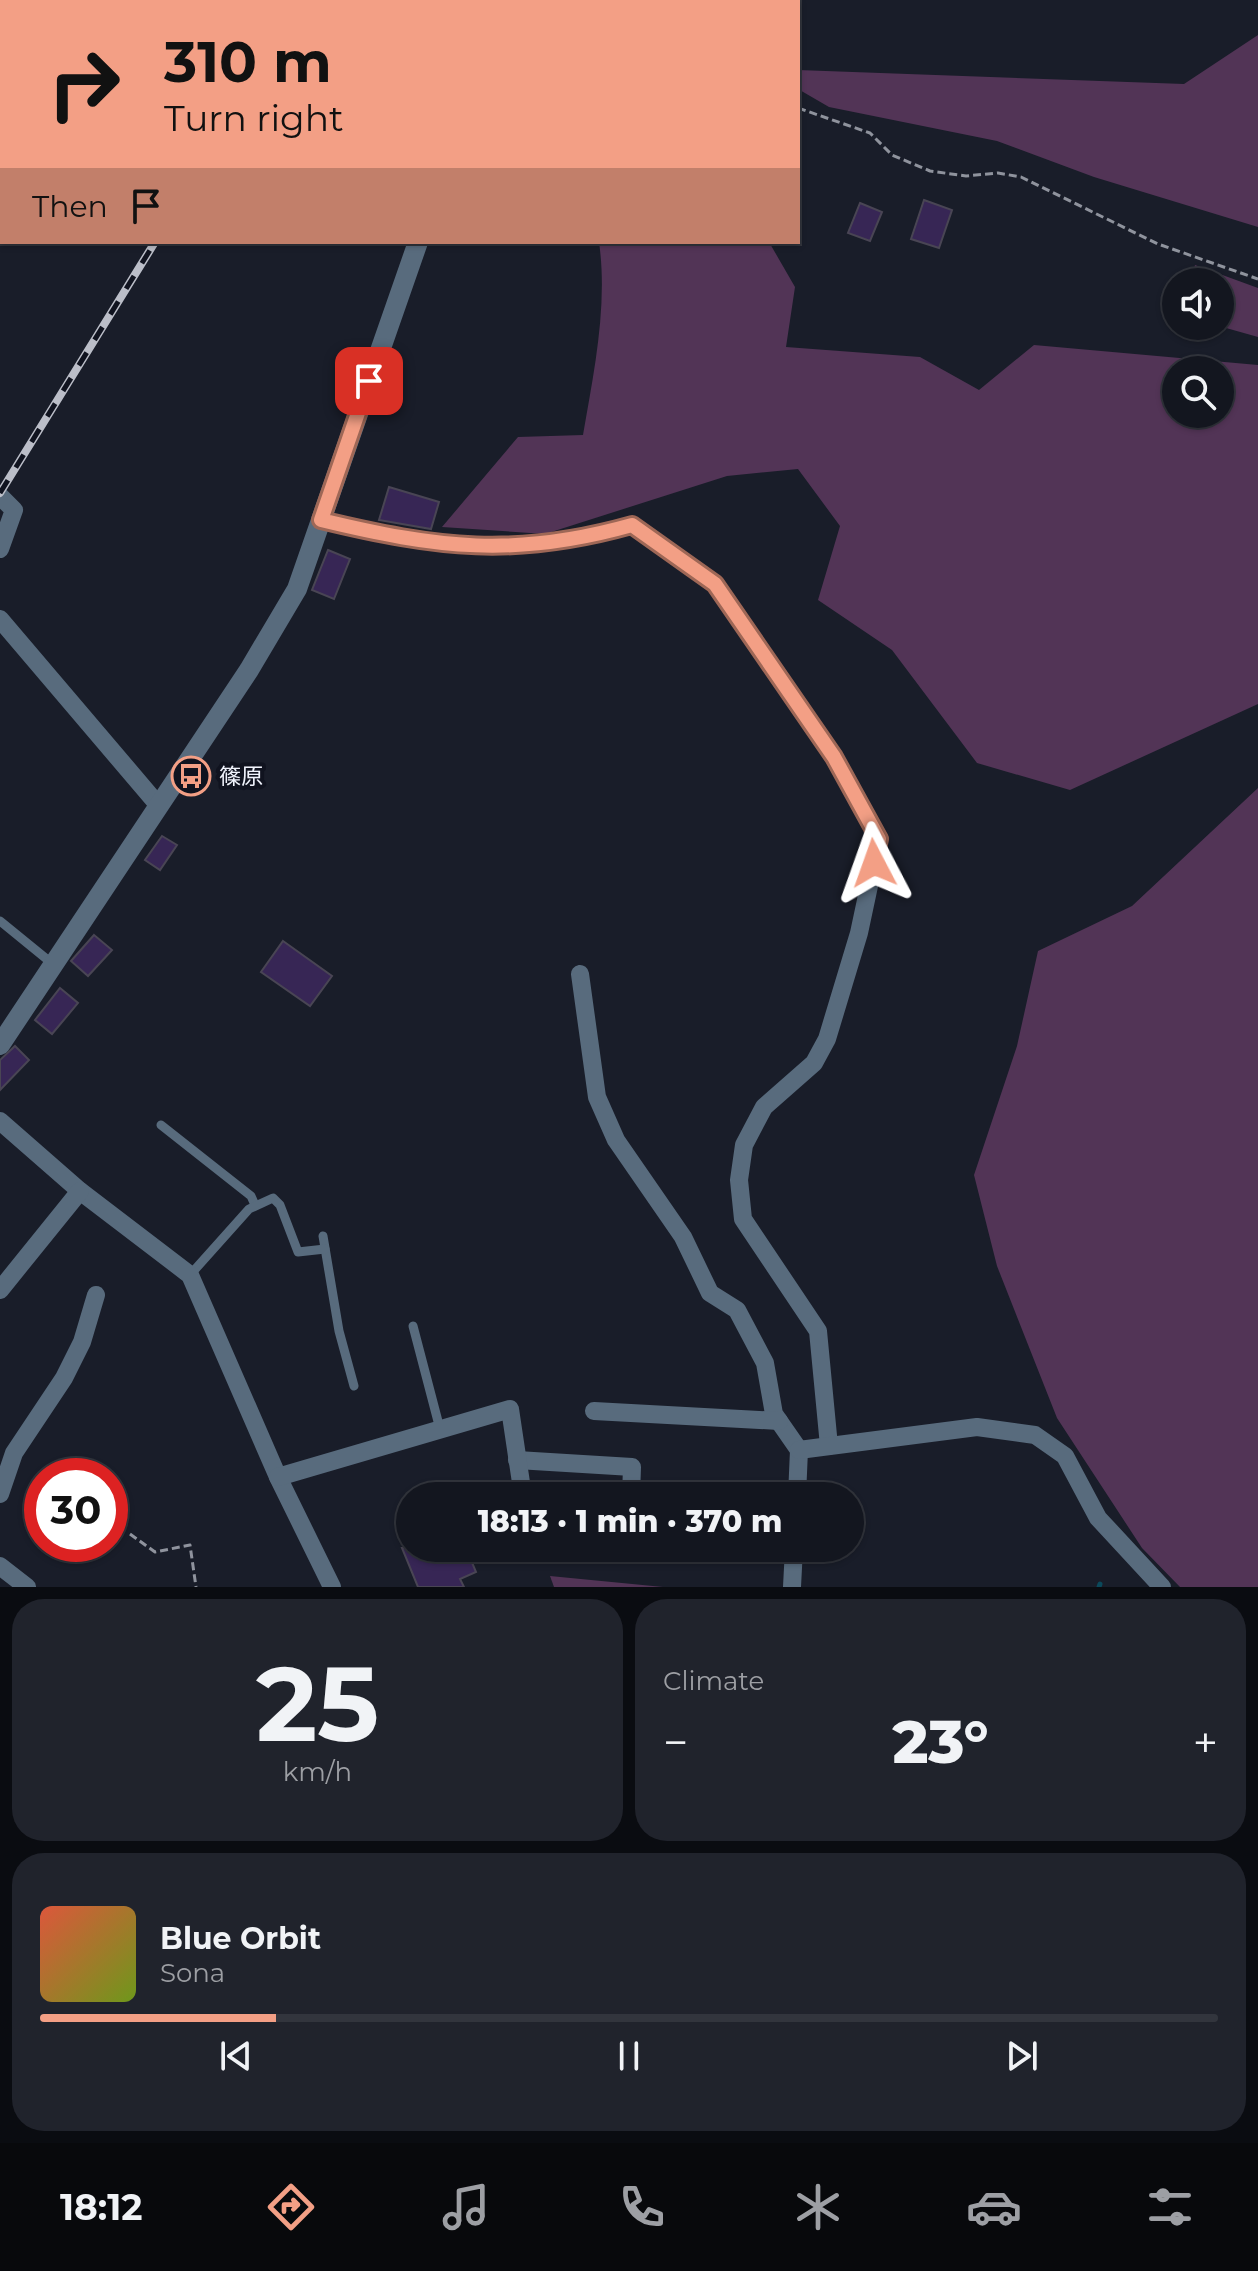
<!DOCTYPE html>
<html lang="en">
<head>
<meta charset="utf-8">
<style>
	:root { --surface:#13161f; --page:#20232c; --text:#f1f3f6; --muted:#9d9fa4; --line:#32353d; --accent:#f39f85 }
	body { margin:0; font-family:Montserrat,"Noto Sans JP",sans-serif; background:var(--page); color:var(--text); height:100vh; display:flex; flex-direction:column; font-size:30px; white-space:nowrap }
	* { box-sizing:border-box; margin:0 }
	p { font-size:26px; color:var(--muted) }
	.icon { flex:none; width:44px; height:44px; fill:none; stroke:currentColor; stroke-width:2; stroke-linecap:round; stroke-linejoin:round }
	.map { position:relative; height:1587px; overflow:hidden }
	.sheet { display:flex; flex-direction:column; gap:12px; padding:12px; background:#0a0c11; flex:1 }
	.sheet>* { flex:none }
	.guide { position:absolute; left:0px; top:0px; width:800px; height:244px; box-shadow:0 2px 6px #0004,0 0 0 2px var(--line); background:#f39f85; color:#111; overflow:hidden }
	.tools { position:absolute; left:1162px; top:268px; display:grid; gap:16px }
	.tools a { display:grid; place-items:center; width:72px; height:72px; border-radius:50%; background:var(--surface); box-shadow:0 2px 6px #0004,0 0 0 2px var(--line); font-size:40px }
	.speed { position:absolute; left:24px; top:1458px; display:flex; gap:16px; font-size:40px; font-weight:700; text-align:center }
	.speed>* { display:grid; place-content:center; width:104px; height:104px; border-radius:50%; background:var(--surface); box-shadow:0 2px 6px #0004,0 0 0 2px var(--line); line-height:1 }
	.speed .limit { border:12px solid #d22; background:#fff; color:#111 }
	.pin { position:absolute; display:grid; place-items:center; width:68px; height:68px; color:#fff; margin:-34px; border-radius:16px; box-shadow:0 4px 12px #0006 }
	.me { position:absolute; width:88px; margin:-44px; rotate:356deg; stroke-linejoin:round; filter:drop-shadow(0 0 6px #0008) }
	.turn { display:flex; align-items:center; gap:28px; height:168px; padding:0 32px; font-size:36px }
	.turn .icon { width:104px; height:104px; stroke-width:2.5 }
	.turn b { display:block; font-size:56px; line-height:68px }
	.then { display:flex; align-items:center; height:76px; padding:0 32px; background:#0003; gap:16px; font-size:30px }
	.big { font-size:60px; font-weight:800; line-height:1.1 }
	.sheet .card { flex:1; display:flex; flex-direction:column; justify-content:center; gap:12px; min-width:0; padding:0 28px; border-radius:32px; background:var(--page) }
	.sheet .dial { align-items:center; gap:0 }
	.dial b { font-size:104px; line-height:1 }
	.song { display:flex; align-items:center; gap:24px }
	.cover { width:96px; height:96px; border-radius:12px; background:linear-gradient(135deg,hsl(10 70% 55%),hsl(80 70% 35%)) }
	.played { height:8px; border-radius:4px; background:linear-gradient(90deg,var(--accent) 20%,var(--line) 20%) }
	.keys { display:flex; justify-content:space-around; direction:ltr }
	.heat { display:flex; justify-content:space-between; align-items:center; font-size:44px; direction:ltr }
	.sheet .tiles { flex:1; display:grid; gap:12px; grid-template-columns:1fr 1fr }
	.card:last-child { grid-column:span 2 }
	.trip { position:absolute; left:396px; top:1482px; width:468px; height:80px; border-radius:40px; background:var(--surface); box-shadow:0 2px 6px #0004,0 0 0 2px var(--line); font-weight:800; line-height:80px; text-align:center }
	.menu { display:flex; height:128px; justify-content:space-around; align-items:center; background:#08090c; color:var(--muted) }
	.menu .icon { width:56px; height:56px }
	.menu .on { color:var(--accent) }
	.menu b { font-size:36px; color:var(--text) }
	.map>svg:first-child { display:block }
	.green { fill:#523456; fill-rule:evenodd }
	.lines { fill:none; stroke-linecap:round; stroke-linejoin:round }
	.stream { stroke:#0b495b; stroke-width:5 }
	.building { fill:#372655; stroke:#494554; stroke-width:2 }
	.path { stroke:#8f939d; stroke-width:3; stroke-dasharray:8 4; stroke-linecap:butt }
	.service { stroke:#586b7d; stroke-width:9 }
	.minor { stroke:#586b7d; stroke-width:18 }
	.tertiary { stroke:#586b7d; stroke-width:20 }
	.rail-casing { stroke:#bbbec8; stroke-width:8 }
	.rail { stroke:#10131f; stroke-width:5; stroke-dasharray:15; stroke-linecap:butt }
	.route-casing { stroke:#9e6756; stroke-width:20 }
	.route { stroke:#f39f85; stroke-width:14 }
	.labels { text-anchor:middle; stroke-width:8; stroke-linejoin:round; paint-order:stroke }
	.poi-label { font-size:22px; fill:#f0f3fc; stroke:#10131f; text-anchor:start }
</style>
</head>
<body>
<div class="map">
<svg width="1258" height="1587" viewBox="0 0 1258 1587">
	<rect width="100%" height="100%" fill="#191d29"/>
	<g class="green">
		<polygon points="1258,35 1258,227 1094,177 997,141 829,107 798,89 798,70 1184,84"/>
		<path d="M599,242H769L795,287L786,347L920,357L979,390L1034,345L1258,365V704L1070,790L977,763L892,650L818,600L840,526L798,469L727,476L545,534L442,527L518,437L583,435C594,372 608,305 599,242ZM1176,370H1220V414H1176Z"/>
		<polygon points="1195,265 1258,288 1258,337 1219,326 1220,282 1191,282"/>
		<polygon points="1258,788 1258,1587 1180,1587 1142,1548 1057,1418 997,1266 974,1175 1017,1046 1038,951 1132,906"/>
		<polygon points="550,1576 663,1587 554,1587"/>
	</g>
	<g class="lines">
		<polyline class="stream" points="1099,1587 1100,1584"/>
	</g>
	<g class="building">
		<polygon points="924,200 952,210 939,248 911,239"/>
		<polygon points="860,203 882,212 870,241 848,233"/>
		<polygon points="389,487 439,502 431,529 379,520"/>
		<polygon points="328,550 350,559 334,599 312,590"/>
		<polygon points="162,836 177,845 160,870 145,860"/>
		<polygon points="94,935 112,950 88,976 71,961"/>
		<polygon points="283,941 332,976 310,1006 261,972"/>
		<polygon points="60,988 78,1003 52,1034 35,1020"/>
		<polygon points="15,1046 29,1060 0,1090 0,1060"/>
		<polygon points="402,1548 466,1548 476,1572 460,1579 464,1587 418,1587"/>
	</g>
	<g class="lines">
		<g class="path">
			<polyline points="146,2 148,0"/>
			<polyline points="798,108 870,133 892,155 930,171 966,176 998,173 1021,177 1158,244 1258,279"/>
			<polyline points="0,198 2,195"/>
			<polyline points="130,1534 155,1552 190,1545 196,1587"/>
		</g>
		<g class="service">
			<polyline points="0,921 54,965"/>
			<polyline points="161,1125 251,1196 255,1205"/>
			<polyline points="323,1236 339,1331 354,1386"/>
			<polyline points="190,1275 249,1209 273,1198 280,1205 298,1252 325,1249"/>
			<polyline points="413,1326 440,1429"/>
		</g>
		<g class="minor">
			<polyline points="205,0 208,2"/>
			<polyline points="0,496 14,510 0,549"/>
			<path d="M321,520C438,548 514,558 632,525L715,584L834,757L879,839L859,933L827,1039L814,1063L764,1107L744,1145L739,1180L743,1219L818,1331L829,1446"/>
			<polyline points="0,619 159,806"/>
			<polyline points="580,974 597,1097 616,1140 683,1237 710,1293 737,1310 765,1363 774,1414 799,1450 797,1496"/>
			<polyline points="0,1121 80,1191 190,1275 278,1477 332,1587"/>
			<polyline points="0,1290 80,1191"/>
			<polyline points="594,1411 779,1421"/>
			<polyline points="799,1450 977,1427 1035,1435 1065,1456 1098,1518 1162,1587"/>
			<polyline points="517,1460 632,1467 631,1496"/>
			<polyline points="278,1477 510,1409 523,1496"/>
			<polyline points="0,1494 14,1453 64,1378 82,1342 96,1295"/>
			<polyline points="0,1566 27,1587"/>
			<polyline points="792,1587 794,1548"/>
		</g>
		<g class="tertiary">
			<polyline points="519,2 519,0"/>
			<polyline points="0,1045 249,670 297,589 418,242"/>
		</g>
		<g class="rail-casing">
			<g id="rail">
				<polyline points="304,2 305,0"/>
				<polyline points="0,493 155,242"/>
			</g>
		</g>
		<use href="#rail" class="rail"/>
	</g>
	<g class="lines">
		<g class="route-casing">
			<path id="route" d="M369,381L321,520C437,548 515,558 632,525L715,584L834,757L879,839L874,863"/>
		</g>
		<use href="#route" class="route"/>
	</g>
	<defs>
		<g id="bus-ring" transform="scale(2)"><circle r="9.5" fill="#10131f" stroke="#f39f85" stroke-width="1.5"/><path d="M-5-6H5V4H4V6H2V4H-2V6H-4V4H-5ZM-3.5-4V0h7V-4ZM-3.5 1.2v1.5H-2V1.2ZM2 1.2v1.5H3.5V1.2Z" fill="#f39f85"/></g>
	</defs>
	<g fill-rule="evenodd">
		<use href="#bus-ring" x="191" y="776"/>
	</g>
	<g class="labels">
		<g class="poi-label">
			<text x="219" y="784">篠原</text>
		</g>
	</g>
</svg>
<div class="tools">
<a><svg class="icon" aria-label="sound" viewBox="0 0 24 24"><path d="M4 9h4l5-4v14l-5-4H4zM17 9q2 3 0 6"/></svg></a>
<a><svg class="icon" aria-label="search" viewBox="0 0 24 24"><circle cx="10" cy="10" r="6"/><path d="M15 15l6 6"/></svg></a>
</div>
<div class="speed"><div class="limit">30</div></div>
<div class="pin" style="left:369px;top:381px;background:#d93025"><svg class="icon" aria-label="arrive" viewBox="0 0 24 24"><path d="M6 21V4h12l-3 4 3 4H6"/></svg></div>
<svg class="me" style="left:874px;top:863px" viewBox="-20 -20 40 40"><path d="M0-17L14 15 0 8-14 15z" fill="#f39f85" stroke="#fff" stroke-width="4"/></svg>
<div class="trip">18:13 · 1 min · 370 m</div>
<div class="guide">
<div class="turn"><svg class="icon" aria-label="right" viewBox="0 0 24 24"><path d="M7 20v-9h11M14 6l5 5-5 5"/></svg><div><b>310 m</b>Turn right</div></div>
<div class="then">Then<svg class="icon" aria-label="arrive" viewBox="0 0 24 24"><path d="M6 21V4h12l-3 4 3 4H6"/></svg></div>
</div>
</div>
<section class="sheet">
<div class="tiles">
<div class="card dial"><b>25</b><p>km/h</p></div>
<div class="card"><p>Climate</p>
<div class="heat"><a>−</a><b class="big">23°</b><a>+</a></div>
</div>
<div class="card">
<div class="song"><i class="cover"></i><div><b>Blue Orbit</b><p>Sona</p></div></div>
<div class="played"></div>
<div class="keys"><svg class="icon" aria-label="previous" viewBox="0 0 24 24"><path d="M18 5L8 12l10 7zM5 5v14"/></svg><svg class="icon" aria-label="pause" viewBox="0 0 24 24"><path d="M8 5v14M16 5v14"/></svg><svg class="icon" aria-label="next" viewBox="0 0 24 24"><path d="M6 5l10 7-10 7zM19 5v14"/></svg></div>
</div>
</div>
</section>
<nav class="menu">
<b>18:12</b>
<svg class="icon on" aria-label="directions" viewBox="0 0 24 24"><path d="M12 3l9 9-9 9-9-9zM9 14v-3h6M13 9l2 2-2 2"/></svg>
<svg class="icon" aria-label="music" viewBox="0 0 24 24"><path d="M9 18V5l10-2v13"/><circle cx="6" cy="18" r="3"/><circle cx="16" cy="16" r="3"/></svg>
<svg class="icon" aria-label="phone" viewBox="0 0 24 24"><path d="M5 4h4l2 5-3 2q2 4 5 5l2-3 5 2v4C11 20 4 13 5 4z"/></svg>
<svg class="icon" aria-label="climate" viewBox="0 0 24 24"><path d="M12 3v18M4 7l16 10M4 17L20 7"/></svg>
<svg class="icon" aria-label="car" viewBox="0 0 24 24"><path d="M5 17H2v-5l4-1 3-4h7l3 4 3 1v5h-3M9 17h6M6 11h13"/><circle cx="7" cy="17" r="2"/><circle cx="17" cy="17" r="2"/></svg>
<svg class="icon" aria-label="filters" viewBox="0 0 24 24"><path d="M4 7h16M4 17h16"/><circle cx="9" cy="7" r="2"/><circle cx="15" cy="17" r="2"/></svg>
</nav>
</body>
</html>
